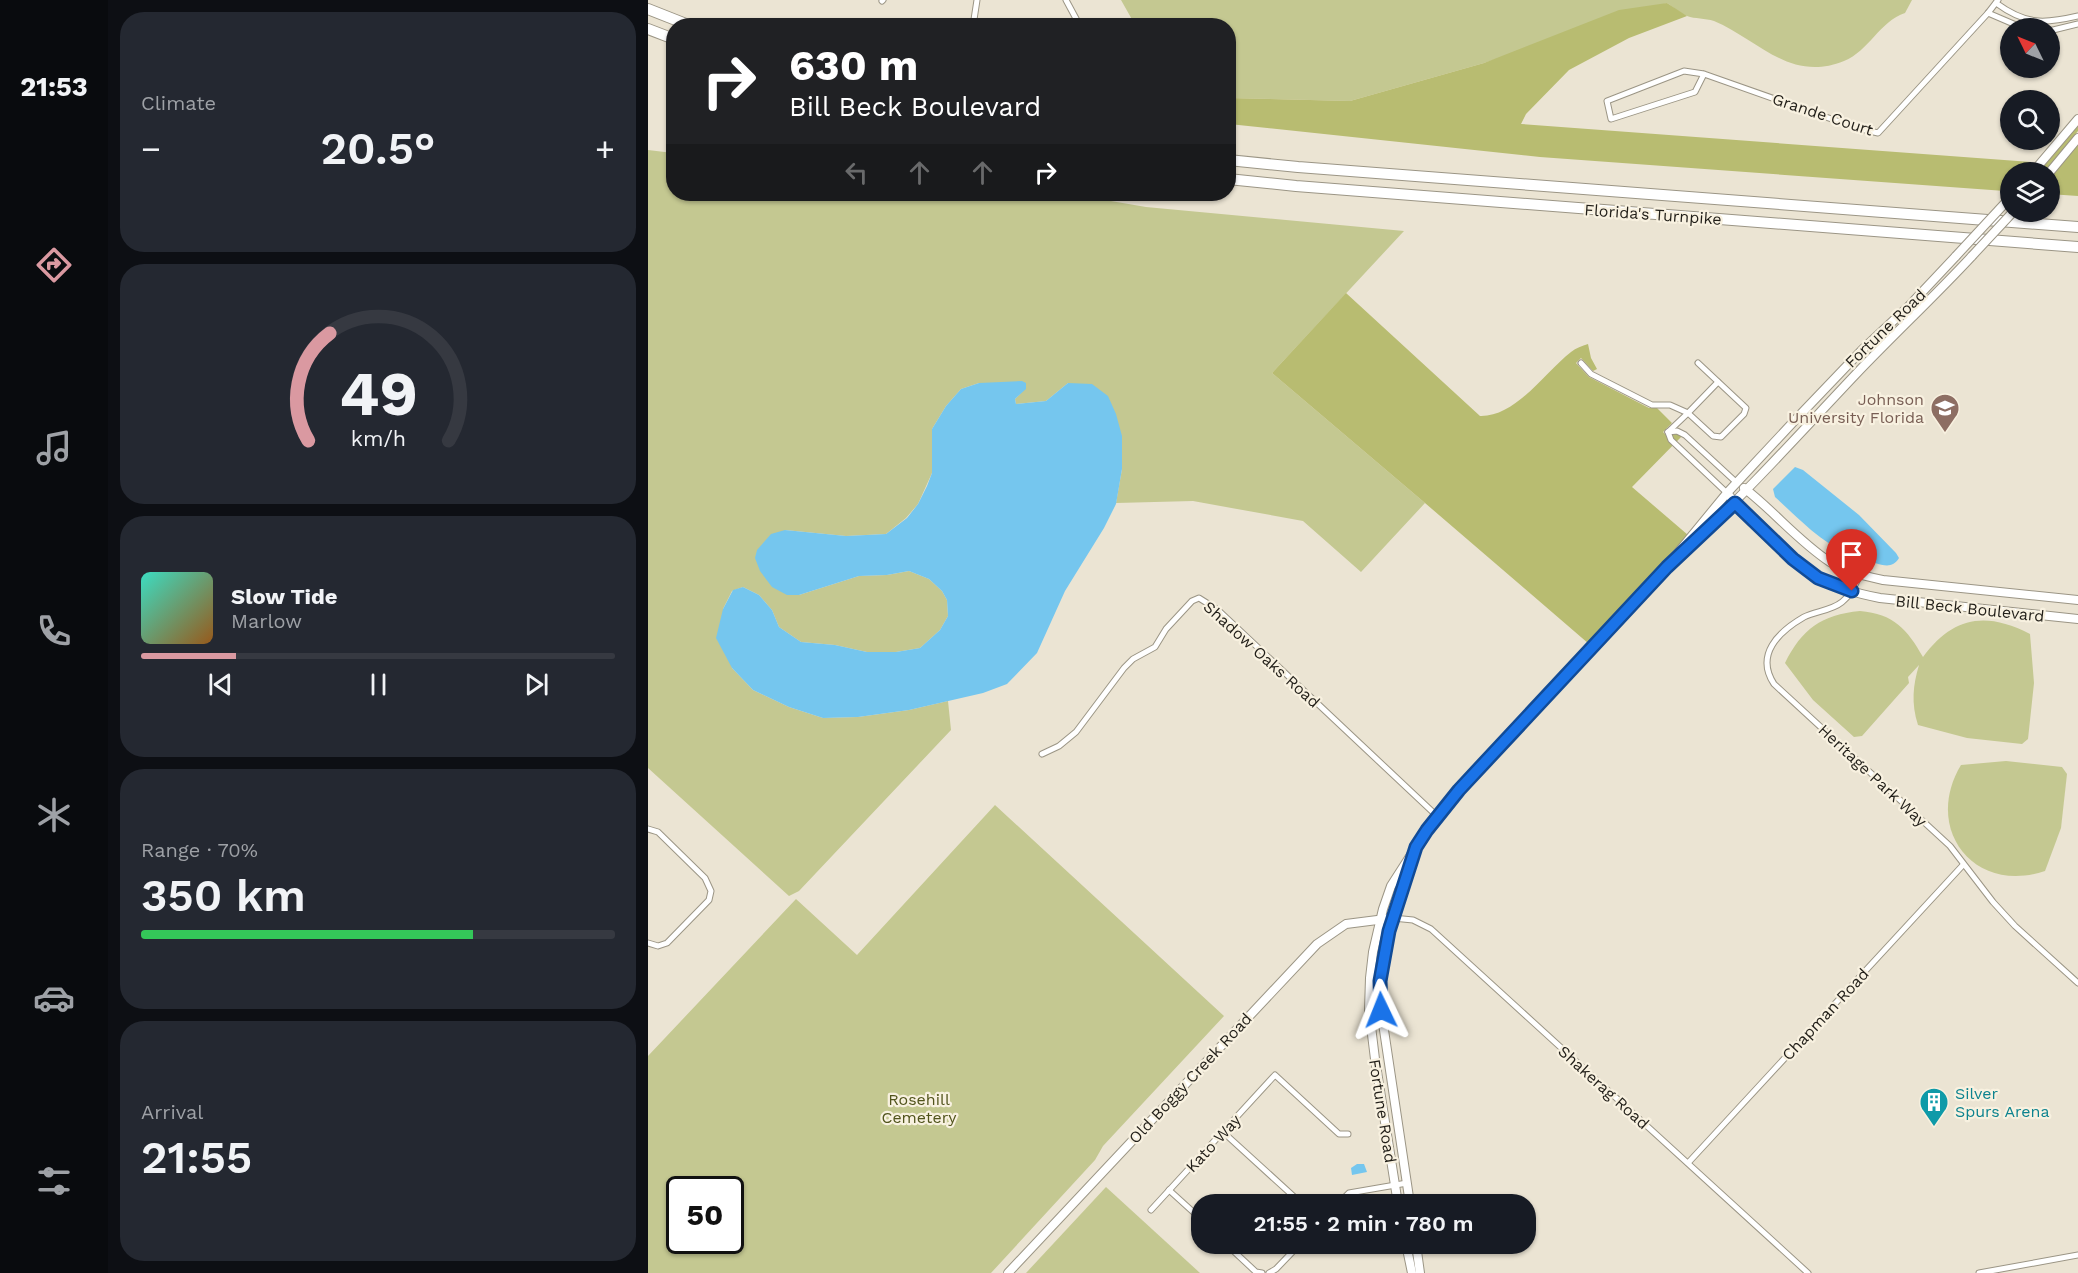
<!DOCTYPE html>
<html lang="en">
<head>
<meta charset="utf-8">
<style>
	:root { --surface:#171b24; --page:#242831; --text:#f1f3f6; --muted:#9ea1a6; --line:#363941; --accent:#da99a1 }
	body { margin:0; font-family:"Work Sans",sans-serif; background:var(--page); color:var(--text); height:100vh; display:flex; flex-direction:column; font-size:22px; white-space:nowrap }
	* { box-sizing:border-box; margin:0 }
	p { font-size:20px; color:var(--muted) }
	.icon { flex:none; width:33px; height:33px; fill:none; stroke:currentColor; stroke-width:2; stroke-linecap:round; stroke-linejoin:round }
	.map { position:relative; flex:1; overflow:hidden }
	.details { display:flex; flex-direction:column; gap:12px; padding:12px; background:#0d0f14; width:540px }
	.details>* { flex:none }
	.top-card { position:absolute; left:18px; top:18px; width:570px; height:183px; border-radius:24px; box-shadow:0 2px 4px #0004; background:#202124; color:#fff; overflow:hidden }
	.needle { width:39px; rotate:313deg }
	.fabs { position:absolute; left:1352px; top:18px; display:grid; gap:12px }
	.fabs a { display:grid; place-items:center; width:60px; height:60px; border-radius:50%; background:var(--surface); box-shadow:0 2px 4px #0004; font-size:30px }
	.speed { position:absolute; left:18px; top:1176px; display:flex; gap:12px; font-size:30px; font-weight:700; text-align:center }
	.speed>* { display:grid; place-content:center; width:78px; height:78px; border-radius:50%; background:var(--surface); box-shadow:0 2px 4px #0004; line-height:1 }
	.speed .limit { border:3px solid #111; border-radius:9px; background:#fff; color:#111 }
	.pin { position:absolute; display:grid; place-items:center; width:51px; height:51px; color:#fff; margin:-62px -26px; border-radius:50% 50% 50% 0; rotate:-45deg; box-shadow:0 0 6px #0007 }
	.pin .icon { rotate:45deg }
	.me { position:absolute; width:66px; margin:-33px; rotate:358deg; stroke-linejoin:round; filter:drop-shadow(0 0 4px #0008) }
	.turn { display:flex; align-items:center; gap:21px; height:126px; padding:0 24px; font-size:27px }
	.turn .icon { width:78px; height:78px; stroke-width:2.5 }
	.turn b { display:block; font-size:42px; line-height:51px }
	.lanes { display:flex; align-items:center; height:57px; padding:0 24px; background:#0003; justify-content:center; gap:30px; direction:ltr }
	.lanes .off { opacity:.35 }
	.big { font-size:45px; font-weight:600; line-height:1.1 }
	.details .card { flex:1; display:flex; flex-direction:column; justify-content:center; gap:9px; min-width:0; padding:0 21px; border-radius:24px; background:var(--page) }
	.details .dial { align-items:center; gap:0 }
	.dial svg { height:156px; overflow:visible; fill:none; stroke:var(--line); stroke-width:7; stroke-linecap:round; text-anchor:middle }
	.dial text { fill:var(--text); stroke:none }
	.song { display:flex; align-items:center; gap:18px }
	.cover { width:72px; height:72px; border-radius:9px; background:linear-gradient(135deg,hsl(170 70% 55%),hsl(30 70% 35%)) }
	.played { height:6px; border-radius:3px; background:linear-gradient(90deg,var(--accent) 20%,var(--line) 20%) }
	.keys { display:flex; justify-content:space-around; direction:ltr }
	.heat { display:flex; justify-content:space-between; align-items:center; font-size:33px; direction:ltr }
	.charge { height:9px; border-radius:4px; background:linear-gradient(90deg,#34c759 70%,var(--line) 0) }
	.trip { position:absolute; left:543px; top:1194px; width:345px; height:60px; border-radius:24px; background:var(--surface); box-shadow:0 2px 4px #0004; font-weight:600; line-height:60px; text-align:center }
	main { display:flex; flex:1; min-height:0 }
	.dock { display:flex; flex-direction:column; width:108px; justify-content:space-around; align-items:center; background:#090b0e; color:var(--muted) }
	.dock .icon { width:42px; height:42px }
	.dock .selected { color:var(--accent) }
	.dock b { font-size:27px; color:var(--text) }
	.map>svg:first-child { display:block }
	.green { fill:#c4c891; fill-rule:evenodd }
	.forest { fill:#b8bc71 }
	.water { fill:#75c6ee }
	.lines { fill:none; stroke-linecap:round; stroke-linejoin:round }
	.street-casing { stroke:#9b9585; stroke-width:7 }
	.secondary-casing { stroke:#9b9585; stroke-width:10 }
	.highway-casing { stroke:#9b9585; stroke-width:12 }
	.street { stroke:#fff; stroke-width:5 }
	.secondary { stroke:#fff; stroke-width:8 }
	.highway { stroke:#fff; stroke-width:10 }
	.secondary-bridge-casing { stroke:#9b9585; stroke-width:10; stroke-linecap:butt }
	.secondary-bridge { stroke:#fff; stroke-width:8 }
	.route-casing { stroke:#114b97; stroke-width:15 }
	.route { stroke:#1a73e8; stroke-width:10 }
	.labels { text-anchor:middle; stroke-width:4.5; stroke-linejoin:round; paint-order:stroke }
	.street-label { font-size:16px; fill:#211e18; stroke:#f8f1e0 }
	.education-label { font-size:16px; fill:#785e54; stroke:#f8f1e0; text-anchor:end }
	.culture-label { font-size:16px; fill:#0d838f; stroke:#f8f1e0; text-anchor:start }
	.park-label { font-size:16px; fill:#51541c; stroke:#f8f1e0 }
</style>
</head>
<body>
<main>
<nav class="dock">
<b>21:53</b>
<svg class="icon selected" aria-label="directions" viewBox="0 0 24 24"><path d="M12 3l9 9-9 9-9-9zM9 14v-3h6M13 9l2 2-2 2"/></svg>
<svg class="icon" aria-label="music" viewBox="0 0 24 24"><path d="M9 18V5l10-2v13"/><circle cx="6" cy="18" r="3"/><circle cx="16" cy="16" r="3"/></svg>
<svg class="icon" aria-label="phone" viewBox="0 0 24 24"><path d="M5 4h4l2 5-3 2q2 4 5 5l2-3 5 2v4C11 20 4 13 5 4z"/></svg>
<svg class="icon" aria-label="climate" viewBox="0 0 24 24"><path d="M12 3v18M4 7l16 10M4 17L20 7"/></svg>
<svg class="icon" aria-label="car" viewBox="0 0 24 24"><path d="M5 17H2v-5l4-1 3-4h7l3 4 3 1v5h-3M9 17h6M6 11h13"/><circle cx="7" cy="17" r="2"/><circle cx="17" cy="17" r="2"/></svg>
<svg class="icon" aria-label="filters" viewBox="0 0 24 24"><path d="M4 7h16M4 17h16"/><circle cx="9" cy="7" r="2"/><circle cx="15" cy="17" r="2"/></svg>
</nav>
<section class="details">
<div class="card"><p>Climate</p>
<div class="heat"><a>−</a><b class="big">20.5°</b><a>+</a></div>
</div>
<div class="card dial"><svg viewBox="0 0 100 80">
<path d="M14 69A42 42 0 1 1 86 69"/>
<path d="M14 69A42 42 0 0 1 25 14" stroke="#da99a1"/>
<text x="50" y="56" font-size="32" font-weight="700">49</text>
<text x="50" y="72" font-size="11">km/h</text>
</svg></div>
<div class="card">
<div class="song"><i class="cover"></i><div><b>Slow Tide</b><p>Marlow</p></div></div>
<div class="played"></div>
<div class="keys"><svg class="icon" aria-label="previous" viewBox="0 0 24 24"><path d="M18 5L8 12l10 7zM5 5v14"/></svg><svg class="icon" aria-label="pause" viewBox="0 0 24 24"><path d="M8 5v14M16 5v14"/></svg><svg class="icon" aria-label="next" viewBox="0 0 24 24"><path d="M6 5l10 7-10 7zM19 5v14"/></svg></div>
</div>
<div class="card"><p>Range · 70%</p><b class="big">350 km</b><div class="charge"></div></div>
<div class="card"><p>Arrival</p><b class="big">21:55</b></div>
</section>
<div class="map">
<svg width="1430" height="1273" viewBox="0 0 1430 1273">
	<rect width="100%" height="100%" fill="#ebe4d3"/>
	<g class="green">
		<path d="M473,0H1264L1257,13C1232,21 1221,51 1196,61C1142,83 1111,40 1066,21C1057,18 1047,19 1039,16C1032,13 1025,7 1019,3L836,63L702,101L581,98L580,26L490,25L486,23Z"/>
		<polygon points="0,150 25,153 26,194 422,194 498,207 756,231 624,373 777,503 713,572 655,521 545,501 468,503 474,469 420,383 398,401 368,404 367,399 375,391 331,383 313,389 298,406 284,429 284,473 270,504 258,518 238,534 198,536 137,530 151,595 211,576 239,575 261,571 281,579 294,591 299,600 300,616 292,630 272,648 248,652 219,652 187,645 153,642 131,627 124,610 111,595 95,587 84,591 75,609 84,668 105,690 141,707 175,718 210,717 261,710 300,701 303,730 151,891 141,896 0,768"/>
		<path d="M1212,611C1246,614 1259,629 1275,657C1305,617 1337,611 1382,634L1386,683L1380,739L1374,744L1319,738L1270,725C1263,703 1265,685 1271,665L1260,677L1261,683L1214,736L1206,737L1165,700L1137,663C1154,629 1173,615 1212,611Z"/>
		<path d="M1358,761L1414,767L1419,774L1413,828L1397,871C1325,895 1275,828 1313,765Z"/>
		<path d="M347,805L576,1016L455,1146L447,1160L343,1273H0V1056L148,899L209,955ZM32,1190H82V1240H32Z"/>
		<polygon points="458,1187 552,1273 378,1273"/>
	</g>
	<g class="forest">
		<polygon points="1019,3 1039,16 981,38 921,70 878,114 873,124 1383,162 1373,172 1362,172 1362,185 1357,191 892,157 581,124 581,98 702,101 836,63 971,10"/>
		<polygon points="1430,125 1430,131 1398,171 1391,172"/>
		<polygon points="1430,144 1430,196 1401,194 1401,179"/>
		<path d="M698,293L832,416C868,417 897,372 923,352C928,348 934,346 940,344L943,358L949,369L945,371L933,358L928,363L941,377L1001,408H1009L1024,423L1015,432L1020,437L1029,428L1036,434L984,487L1040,535L941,644L777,503L624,373Z"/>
	</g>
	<g class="water">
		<polygon points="374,381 378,383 378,389 367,399 368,404 398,401 420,383 444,384 460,396 468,414 474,436 474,469 468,504 456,528 417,591 389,653 359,684 335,693 261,710 210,717 175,718 141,707 105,690 84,668 68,638 75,609 85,590 95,587 111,595 124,610 131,627 153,642 187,645 219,652 248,652 272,648 292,630 300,616 299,600 294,591 281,579 261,571 239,575 211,576 151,595 139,595 124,587 112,571 107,558 109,550 123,534 137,530 198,536 238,534 259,518 270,504 279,486 284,473 284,429 298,406 313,389 331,383"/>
		<path d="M1147,467L1155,470L1211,515L1248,553L1251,558C1245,568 1237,566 1227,563C1180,551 1161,528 1127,497L1125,489Z"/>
		<polygon points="709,1164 716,1164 719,1172 704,1175 703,1168"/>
	</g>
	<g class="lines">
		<g class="street-casing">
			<g id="street">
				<polyline points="418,0 432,26"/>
				<polyline points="234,1 235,0"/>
				<path d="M1348,3C1378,25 1396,24 1430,16"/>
				<polyline points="1340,13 1375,28"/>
				<polyline points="325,26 329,0"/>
				<polyline points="1401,31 1430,24"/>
				<polyline points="1056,74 1047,92 963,119 959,101 1036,71 1056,74 1209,128 1230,133 1340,13 1350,0"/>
				<polyline points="933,363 943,374 1004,405 1022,405 1040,413 1070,382"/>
				<polyline points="1020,432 1040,413 1065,436 1073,437 1096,414 1098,408 1050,363"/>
				<polyline points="1020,432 1029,431 1037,435 1089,483"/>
				<polyline points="1020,432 1023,440 1079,493"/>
				<path d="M1212,575C1207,585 1203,595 1194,602C1183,611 1167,611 1156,617C1130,632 1107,655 1126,684L1302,846L1345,902L1367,926L1430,983"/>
				<polyline points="394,754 411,746 428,732 476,668 485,659 507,647 518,629 544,601 551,598 570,610 789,816"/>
				<polyline points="0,829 10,832 57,878 63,891 61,900 19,943 10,946 0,943"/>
				<polyline points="745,918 765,920 783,929 1160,1273"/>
				<polyline points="575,1132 654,1204"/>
				<polyline points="1040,1163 1315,865"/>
				<polyline points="521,1190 554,1220"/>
				<polyline points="690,1204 701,1193 759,1183"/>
				<polyline points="503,1210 627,1075 691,1134 700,1134"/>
				<polyline points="578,1244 608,1272 614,1273"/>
				<polyline points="621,1273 628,1269 652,1244"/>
				<polyline points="1331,1273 1430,1255"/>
			</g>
		</g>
		<g class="secondary-casing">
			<g id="secondary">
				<polyline points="1385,172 1430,119"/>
				<polyline points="1401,173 1430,138"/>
				<path d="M1096,488C1126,511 1150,541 1182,562C1198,572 1217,576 1235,580L1430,600"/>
				<path d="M1079,493C1098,517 1144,563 1171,578C1189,588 1211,594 1232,598L1430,619"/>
				<path d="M1045,542C1102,489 1154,431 1208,374C1246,334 1286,297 1324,256"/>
				<polyline points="750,1204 727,1059 721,1010 722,978 725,952 735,909 743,886 779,830 811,790 1010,577 1079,493 1149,418 1214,350 1261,306 1308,256"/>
				<polyline points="762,1204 733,1010 731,981 736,955 745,918 764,859"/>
				<polyline points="758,1244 764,1273"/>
				<polyline points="768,1244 772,1273"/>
				<polyline points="360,1273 669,944 698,924 745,918"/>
			</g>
		</g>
		<g class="highway-casing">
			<g id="highway">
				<polyline points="0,9 43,26"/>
				<polyline points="0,29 26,39"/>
				<polyline points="580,160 650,167 1430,227"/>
				<polyline points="580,179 648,186 1430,247"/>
			</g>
		</g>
		<use href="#street" class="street"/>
		<use href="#secondary" class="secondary"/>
		<use href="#highway" class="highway"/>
		<g class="secondary-bridge-casing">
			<g id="secondary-bridge">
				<polyline points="1308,256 1359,201"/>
				<polyline points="1324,256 1365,212"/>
			</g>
		</g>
		<use href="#secondary-bridge" class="secondary-bridge"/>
	</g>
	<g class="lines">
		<g class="route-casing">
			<polyline id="route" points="733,1010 732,981 741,931 768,847 779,830 811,790 1019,567 1087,503 1145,559 1170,578 1204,591"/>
		</g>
		<use href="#route" class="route"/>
	</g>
	<defs>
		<g id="university-pin" transform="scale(1.5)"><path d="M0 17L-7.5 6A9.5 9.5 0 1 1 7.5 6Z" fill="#8d6e63" stroke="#f8f1e0"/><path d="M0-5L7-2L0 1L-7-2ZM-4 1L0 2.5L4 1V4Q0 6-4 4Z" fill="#fff"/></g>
		<g id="building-pin" transform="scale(1.5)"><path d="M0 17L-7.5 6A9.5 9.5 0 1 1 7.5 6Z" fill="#0f9aa8" stroke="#f8f1e0"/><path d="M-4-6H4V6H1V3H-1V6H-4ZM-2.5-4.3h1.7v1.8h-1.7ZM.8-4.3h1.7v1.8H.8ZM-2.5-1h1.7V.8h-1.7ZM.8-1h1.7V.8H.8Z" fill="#fff"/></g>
	</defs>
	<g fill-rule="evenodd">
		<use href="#university-pin" x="1297" y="408"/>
		<use href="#building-pin" x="1286" y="1102"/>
	</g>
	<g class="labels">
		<g class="street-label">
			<text transform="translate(1175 114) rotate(18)" y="6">Grande Court</text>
			<text transform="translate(1005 214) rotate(4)" y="6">Florida's Turnpike</text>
			<text transform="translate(1237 328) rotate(-44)" y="6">Fortune Road</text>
			<text transform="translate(1322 608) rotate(6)" y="6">Bill Beck Boulevard</text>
			<text transform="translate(614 654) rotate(42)" y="6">Shadow Oaks Road</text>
			<text transform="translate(1225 775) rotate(43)" y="6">Heritage Park Way</text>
			<text transform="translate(1177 1014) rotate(-47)" y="6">Chapman Road</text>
			<text transform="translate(542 1078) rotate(-47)" y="6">Old Boggy Creek Road</text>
			<text transform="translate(956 1087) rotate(42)" y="6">Shakerag Road</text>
			<text transform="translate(735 1111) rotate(81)" y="6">Fortune Road</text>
			<text transform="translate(565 1143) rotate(-47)" y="6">Kato Way</text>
		</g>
		<g class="education-label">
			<text x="1276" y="405">Johnson<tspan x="1276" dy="18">University Florida</tspan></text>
		</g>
		<g class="culture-label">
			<text x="1307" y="1099">Silver<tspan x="1307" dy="18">Spurs Arena</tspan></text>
		</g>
		<g class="park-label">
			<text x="271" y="1105">Rosehill<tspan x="271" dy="18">Cemetery</tspan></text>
		</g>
	</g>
</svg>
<div class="fabs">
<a><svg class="needle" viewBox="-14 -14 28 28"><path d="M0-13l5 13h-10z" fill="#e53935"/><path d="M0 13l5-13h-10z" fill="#9ea1a6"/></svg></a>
<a><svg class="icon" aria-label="search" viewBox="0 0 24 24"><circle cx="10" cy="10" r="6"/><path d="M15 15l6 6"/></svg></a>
<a><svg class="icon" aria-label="layers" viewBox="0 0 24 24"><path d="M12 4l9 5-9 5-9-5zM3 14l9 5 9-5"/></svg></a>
</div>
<div class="speed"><div class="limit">50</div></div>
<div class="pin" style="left:1204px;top:591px;background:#d93025"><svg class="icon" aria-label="arrive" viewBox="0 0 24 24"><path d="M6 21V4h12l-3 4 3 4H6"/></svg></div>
<svg class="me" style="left:733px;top:1010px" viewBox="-20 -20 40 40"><path d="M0-17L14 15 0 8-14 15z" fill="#1a73e8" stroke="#fff" stroke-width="4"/></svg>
<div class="trip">21:55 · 2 min · 780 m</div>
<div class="top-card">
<div class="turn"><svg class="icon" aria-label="right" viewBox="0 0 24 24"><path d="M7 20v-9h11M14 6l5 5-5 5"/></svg><div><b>630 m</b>Bill Beck Boulevard</div></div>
<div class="lanes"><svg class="icon off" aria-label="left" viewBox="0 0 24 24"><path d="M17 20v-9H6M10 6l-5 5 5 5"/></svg><svg class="icon off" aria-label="ahead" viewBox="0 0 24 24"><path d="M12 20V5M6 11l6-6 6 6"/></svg><svg class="icon off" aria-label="ahead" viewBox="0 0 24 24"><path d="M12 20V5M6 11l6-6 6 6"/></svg><svg class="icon" aria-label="right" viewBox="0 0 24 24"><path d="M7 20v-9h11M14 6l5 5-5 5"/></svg></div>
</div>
</div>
</main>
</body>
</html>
